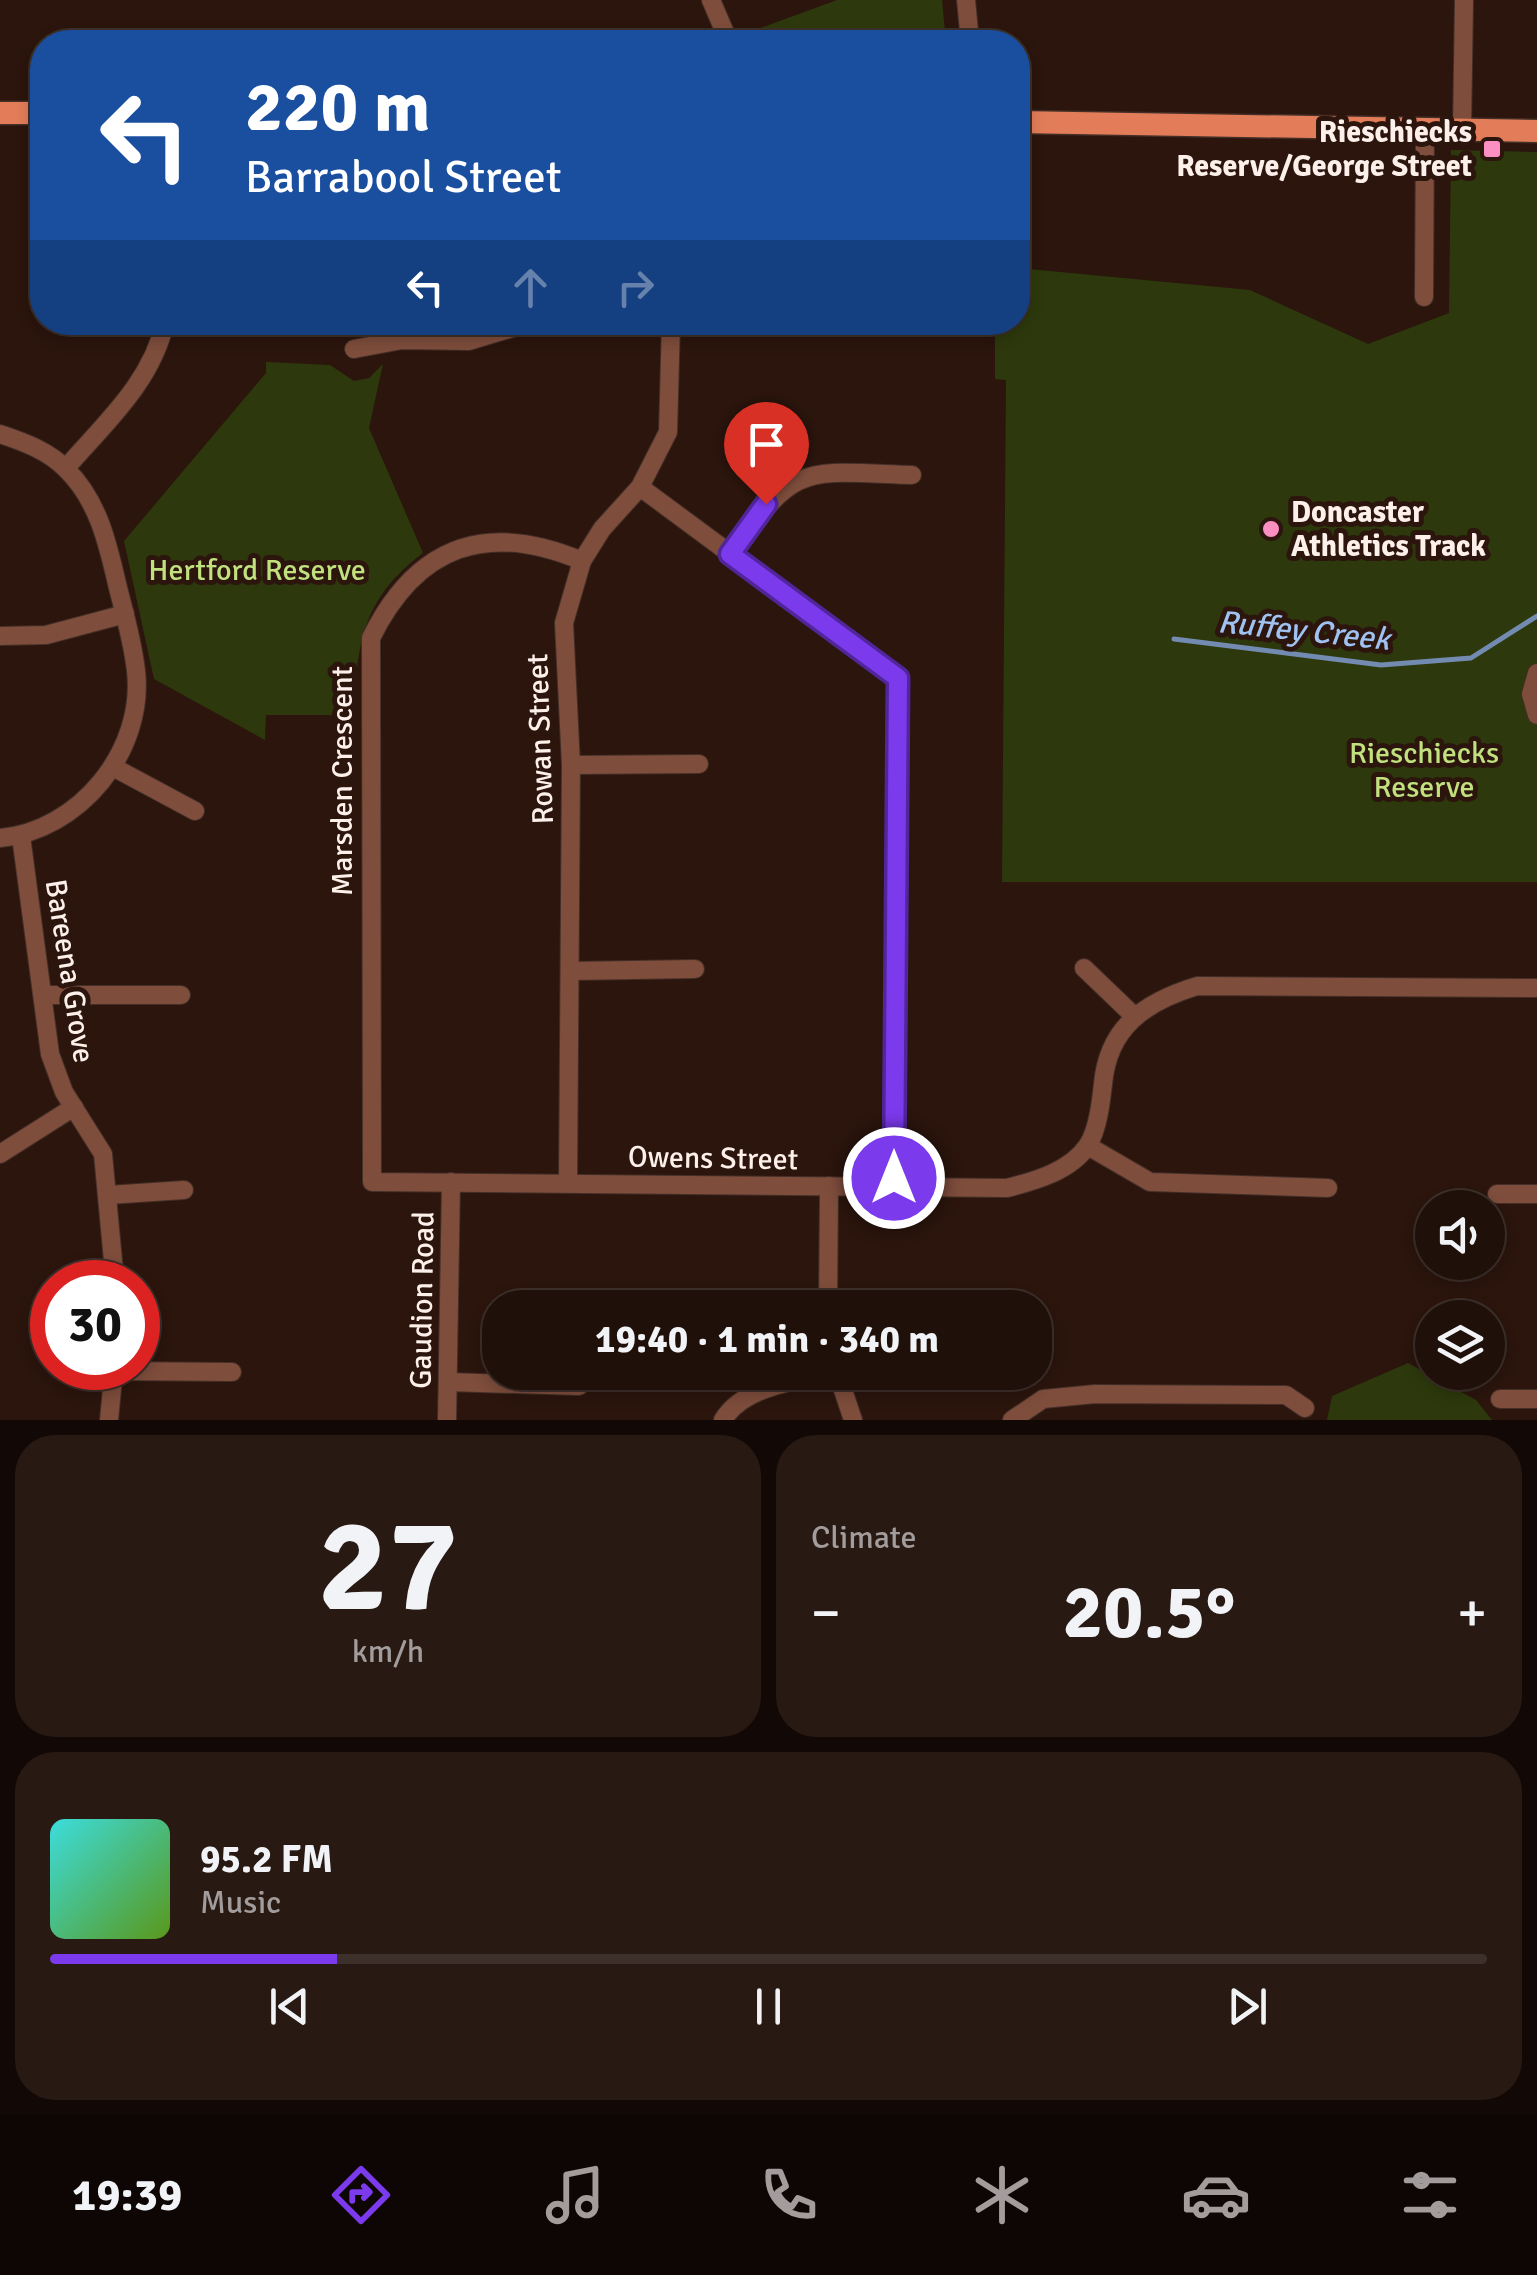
<!DOCTYPE html>
<html lang="en">
<head>
<meta charset="utf-8">
<style>
	:root { --surface:#20100a; --page:#281913; --text:#f1f3f6; --muted:#a29d9c; --line:#3d302b; --accent:#7c3aed }
	body { margin:0; font-family:Signika,sans-serif; background:var(--page); color:var(--text); height:100vh; display:flex; flex-direction:column; font-size:38px; white-space:nowrap }
	* { box-sizing:border-box; margin:0 }
	p { font-size:32px; color:var(--muted) }
	.icon { flex:none; width:55px; height:55px; fill:none; stroke:currentColor; stroke-width:2; stroke-linecap:round; stroke-linejoin:round }
	.map { position:relative; height:1420px; overflow:hidden }
	.panel { display:flex; flex-direction:column; gap:15px; padding:15px; background:#120906; flex:1 }
	.panel>* { flex:none }
	.guide { position:absolute; left:30px; top:30px; width:1000px; height:305px; border-radius:40px; box-shadow:0 5px 15px #0003,0 0 0 2px var(--line); background:#1a4fa0; color:#fff; overflow:hidden }
	.buttons { position:absolute; left:1415px; top:1190px; display:grid; gap:20px }
	.buttons a { display:grid; place-items:center; width:90px; height:90px; border-radius:50%; background:var(--surface); box-shadow:0 5px 15px #0003,0 0 0 2px var(--line); font-size:50px }
	.speed { position:absolute; left:30px; top:1260px; display:flex; gap:20px; font-size:50px; font-weight:700; text-align:center }
	.speed>* { display:grid; place-content:center; width:130px; height:130px; border-radius:50%; background:var(--surface); box-shadow:0 5px 15px #0003,0 0 0 2px var(--line); line-height:1 }
	.speed .limit { border:15px solid #d22; background:#fff; color:#111 }
	.pin { position:absolute; display:grid; place-items:center; width:85px; height:85px; color:#fff; margin:-102px -42px; border-radius:50% 50% 50% 0; rotate:-45deg; box-shadow:0 0 10px #0007 }
	.pin .icon { rotate:45deg }
	.me { position:absolute; width:110px; margin:-55px; rotate:0deg; stroke-linejoin:round; filter:drop-shadow(0 0 8px #0008) }
	.turn { display:flex; align-items:center; gap:35px; height:210px; padding:0 50px; font-size:45px }
	.turn .icon { width:130px; height:130px; stroke-width:2.5 }
	.turn b { display:block; font-size:70px; line-height:85px }
	.lanes { display:flex; align-items:center; height:95px; padding:0 50px; background:#0003; justify-content:center; gap:50px; direction:ltr }
	.lanes .off { opacity:.35 }
	.big { font-size:75px; font-weight:800; line-height:1.1 }
	.panel .tile { flex:1; display:flex; flex-direction:column; justify-content:center; gap:15px; min-width:0; padding:0 35px; border-radius:40px; background:var(--page) }
	.panel .dial { align-items:center; gap:0 }
	.dial b { font-size:130px; line-height:1 }
	.song { display:flex; align-items:center; gap:30px }
	.cover { width:120px; height:120px; border-radius:15px; background:linear-gradient(135deg,hsl(180 70% 55%),hsl(90 70% 35%)) }
	.played { height:10px; border-radius:5px; background:linear-gradient(90deg,var(--accent) 20%,var(--line) 20%) }
	.keys { display:flex; justify-content:space-around; direction:ltr }
	.heat { display:flex; justify-content:space-between; align-items:center; font-size:55px; direction:ltr }
	.panel .tiles { flex:1; display:grid; gap:15px; grid-template-columns:1fr 1fr }
	.tile:last-child { grid-column:span 2 }
	.trip { position:absolute; left:482px; top:1290px; width:570px; height:100px; border-radius:40px; background:var(--surface); box-shadow:0 5px 15px #0003,0 0 0 2px var(--line); font-weight:800; line-height:100px; text-align:center }
	.menu { display:flex; height:160px; justify-content:space-around; align-items:center; background:#0d0604; color:var(--muted) }
	.menu .icon { width:70px; height:70px }
	.menu .selected { color:var(--accent) }
	.menu b { font-size:45px; color:var(--text) }
	.map>svg:first-child { display:block }
	.green { fill:#2d390c }
	.lines { fill:none; stroke-linecap:round; stroke-linejoin:round }
	.stream { stroke:#748bb1; stroke-width:5 }
	.minor-casing { stroke:#442f28; stroke-width:20 }
	.major-casing { stroke:#442f28; stroke-width:25 }
	.minor { stroke:#7e4d3c; stroke-width:18 }
	.major { stroke:#e37d59; stroke-width:22 }
	.route-casing { stroke:#51269a; stroke-width:25 }
	.route { stroke:#7c3aed; stroke-width:18 }
	.poi-dot { fill:#fc8fc1; stroke:#2b150d; stroke-width:4 }
	.labels { text-anchor:middle; stroke-width:10; stroke-linejoin:round; paint-order:stroke }
	.poi-label { font-size:30px; font-weight:bold; fill:#fdf0eb; stroke:#2b150d; text-anchor:end }
	.park-label { font-size:30px; fill:#c0e17e; stroke:#2b150d }
	.street-label { font-size:30px; fill:#fdf0eb; stroke:#2b150d }
	.water-label { font-size:32px; font-style:italic; fill:#a0c2f2; stroke:#2b150d }
</style>
</head>
<body>
<div class="map">
<svg width="1537" height="1420" viewBox="0 0 1537 1420">
	<rect width="100%" height="100%" fill="#2b150d"/>
	<g class="green">
		<polygon points="837,0 942,0 946,42 746,42 744,34"/>
		<polygon points="1451,150 1537,152 1537,882 1002,882 1006,380 995,379 995,323 1018,322 1018,268 1250,290 1368,344 1449,313"/>
		<path d="M266,362L330,365L354,381L369,378L383,364L369,428L423,553C362,599 357,643 354,715H266L265,740L154,679L124,541L266,373Z"/>
		<polygon points="1408,1363 1476,1400 1492,1420 1327,1420 1332,1396"/>
	</g>
	<g class="lines">
		<polyline class="stream" points="1174,639 1381,665 1471,658 1537,616"/>
		<g class="minor-casing">
			<g id="minor">
				<polyline points="711,0 729,42"/>
				<polyline points="966,0 970,42"/>
				<polyline points="1462,130 1464,0"/>
				<polyline points="1424,297 1425,129"/>
				<polyline points="354,349 402,340 469,341 532,322"/>
				<path d="M0,434C24,442 49,451 67,470C99,502 108,545 118,588C125,615 133,643 136,671C145,751 79,831 0,838"/>
				<path d="M66,468C105,423 152,382 165,322"/>
				<polyline points="640,487 898,678 894,1187"/>
				<path d="M730,554C797,462 801,471 912,475"/>
				<path d="M582,561C487,521 417,545 371,638L372,1182L1007,1188C1035,1181 1071,1171 1088,1145C1098,1129 1101,1102 1103,1084C1108,1027 1145,1002 1197,986L1537,988"/>
				<polyline points="0,636 46,635 125,614"/>
				<polyline points="1537,673 1531,694 1537,715"/>
				<polyline points="571,765 699,764"/>
				<polyline points="113,767 195,811"/>
				<polyline points="21,836 50,1054 64,1092 103,1154 115,1282"/>
				<polyline points="1084,968 1133,1015"/>
				<polyline points="571,971 695,969"/>
				<polyline points="44,995 181,995"/>
				<polyline points="1088,1146 1150,1182 1328,1188"/>
				<polyline points="0,1154 74,1107"/>
				<polyline points="568,1183 571,765 564,623 582,561 602,529 640,487 668,432 671,322"/>
				<polyline points="1497,1194 1537,1194"/>
				<polyline points="108,1195 184,1190"/>
				<polyline points="828,1308 829,1186"/>
				<polyline points="113,1371 232,1372"/>
				<polyline points="837,1372 853,1420"/>
				<polyline points="448,1382 579,1386"/>
				<polyline points="1500,1399 1537,1399"/>
				<polyline points="109,1420 114,1368"/>
				<polyline points="447,1420 451,1182"/>
				<path d="M723,1420C744,1385 799,1381 835,1372"/>
				<polyline points="1012,1420 1043,1399 1095,1394 1286,1395 1305,1408"/>
			</g>
		</g>
		<g class="major-casing">
			<g id="major">
				<polyline points="0,113 42,113"/>
				<polyline points="1018,122 1537,131"/>
			</g>
		</g>
		<use href="#minor" class="minor"/>
		<use href="#major" class="major"/>
	</g>
	<g class="lines">
		<g class="route-casing">
			<polyline id="route" points="766,504 730,554 898,678 894,1178"/>
		</g>
		<use href="#route" class="route"/>
	</g>
	<g class="poi-dot">
		<rect x="1482" y="139" width="20" height="20" rx="5"/>
		<circle cx="1271" cy="529" r="10"/>
	</g>
	<g class="labels">
		<g class="poi-label">
			<text x="1472" y="142">Rieschiecks<tspan x="1472" dy="34">Reserve/George Street</tspan></text>
			<text x="1291" y="522" text-anchor="start">Doncaster<tspan x="1291" dy="34">Athletics Track</tspan></text>
		</g>
		<g class="park-label">
			<text x="257" y="580">Hertford Reserve</text>
			<text x="1424" y="763">Rieschiecks<tspan x="1424" dy="34">Reserve</tspan></text>
		</g>
		<g class="street-label">
			<text transform="translate(540 739) rotate(-92)" y="10">Rowan Street</text>
			<text transform="translate(342 781) rotate(-90)" y="10">Marsden Crescent</text>
			<text transform="translate(70 971) rotate(81)" y="10">Bareena Grove</text>
			<text transform="translate(713 1158) rotate(1)" y="10">Owens Street</text>
			<text transform="translate(422 1300) rotate(-89)" y="10">Gaudion Road</text>
		</g>
		<g class="water-label">
			<text transform="translate(1304 630) rotate(6)" y="11">Ruffey Creek</text>
		</g>
	</g>
</svg>
<div class="buttons">
<a><svg class="icon" aria-label="sound" viewBox="0 0 24 24"><path d="M4 9h4l5-4v14l-5-4H4zM17 9q2 3 0 6"/></svg></a>
<a><svg class="icon" aria-label="layers" viewBox="0 0 24 24"><path d="M12 4l9 5-9 5-9-5zM3 14l9 5 9-5"/></svg></a>
</div>
<div class="speed"><div class="limit">30</div></div>
<div class="pin" style="left:766px;top:504px;background:#d93025"><svg class="icon" aria-label="arrive" viewBox="0 0 24 24"><path d="M6 21V4h12l-3 4 3 4H6"/></svg></div>
<svg class="me" style="left:894px;top:1178px" viewBox="-20 -20 40 40"><circle r="17" fill="#7c3aed" stroke="#fff" stroke-width="3"/><path d="M0-11L8 9 0 5-8 9z" fill="#fff"/></svg>
<div class="trip">19:40 · 1 min · 340 m</div>
<div class="guide">
<div class="turn"><svg class="icon" aria-label="left" viewBox="0 0 24 24"><path d="M17 20v-9H6M10 6l-5 5 5 5"/></svg><div><b>220 m</b>Barrabool Street</div></div>
<div class="lanes"><svg class="icon" aria-label="left" viewBox="0 0 24 24"><path d="M17 20v-9H6M10 6l-5 5 5 5"/></svg><svg class="icon off" aria-label="ahead" viewBox="0 0 24 24"><path d="M12 20V5M6 11l6-6 6 6"/></svg><svg class="icon off" aria-label="right" viewBox="0 0 24 24"><path d="M7 20v-9h11M14 6l5 5-5 5"/></svg></div>
</div>
</div>
<section class="panel">
<div class="tiles">
<div class="tile dial"><b>27</b><p>km/h</p></div>
<div class="tile"><p>Climate</p>
<div class="heat"><a>−</a><b class="big">20.5°</b><a>+</a></div>
</div>
<div class="tile">
<div class="song"><i class="cover"></i><div><b>95.2 FM</b><p>Music</p></div></div>
<div class="played"></div>
<div class="keys"><svg class="icon" aria-label="previous" viewBox="0 0 24 24"><path d="M18 5L8 12l10 7zM5 5v14"/></svg><svg class="icon" aria-label="pause" viewBox="0 0 24 24"><path d="M8 5v14M16 5v14"/></svg><svg class="icon" aria-label="next" viewBox="0 0 24 24"><path d="M6 5l10 7-10 7zM19 5v14"/></svg></div>
</div>
</div>
</section>
<nav class="menu">
<b>19:39</b>
<svg class="icon selected" aria-label="directions" viewBox="0 0 24 24"><path d="M12 3l9 9-9 9-9-9zM9 14v-3h6M13 9l2 2-2 2"/></svg>
<svg class="icon" aria-label="music" viewBox="0 0 24 24"><path d="M9 18V5l10-2v13"/><circle cx="6" cy="18" r="3"/><circle cx="16" cy="16" r="3"/></svg>
<svg class="icon" aria-label="phone" viewBox="0 0 24 24"><path d="M5 4h4l2 5-3 2q2 4 5 5l2-3 5 2v4C11 20 4 13 5 4z"/></svg>
<svg class="icon" aria-label="climate" viewBox="0 0 24 24"><path d="M12 3v18M4 7l16 10M4 17L20 7"/></svg>
<svg class="icon" aria-label="car" viewBox="0 0 24 24"><path d="M5 17H2v-5l4-1 3-4h7l3 4 3 1v5h-3M9 17h6M6 11h13"/><circle cx="7" cy="17" r="2"/><circle cx="17" cy="17" r="2"/></svg>
<svg class="icon" aria-label="filters" viewBox="0 0 24 24"><path d="M4 7h16M4 17h16"/><circle cx="9" cy="7" r="2"/><circle cx="15" cy="17" r="2"/></svg>
</nav>
</body>
</html>
